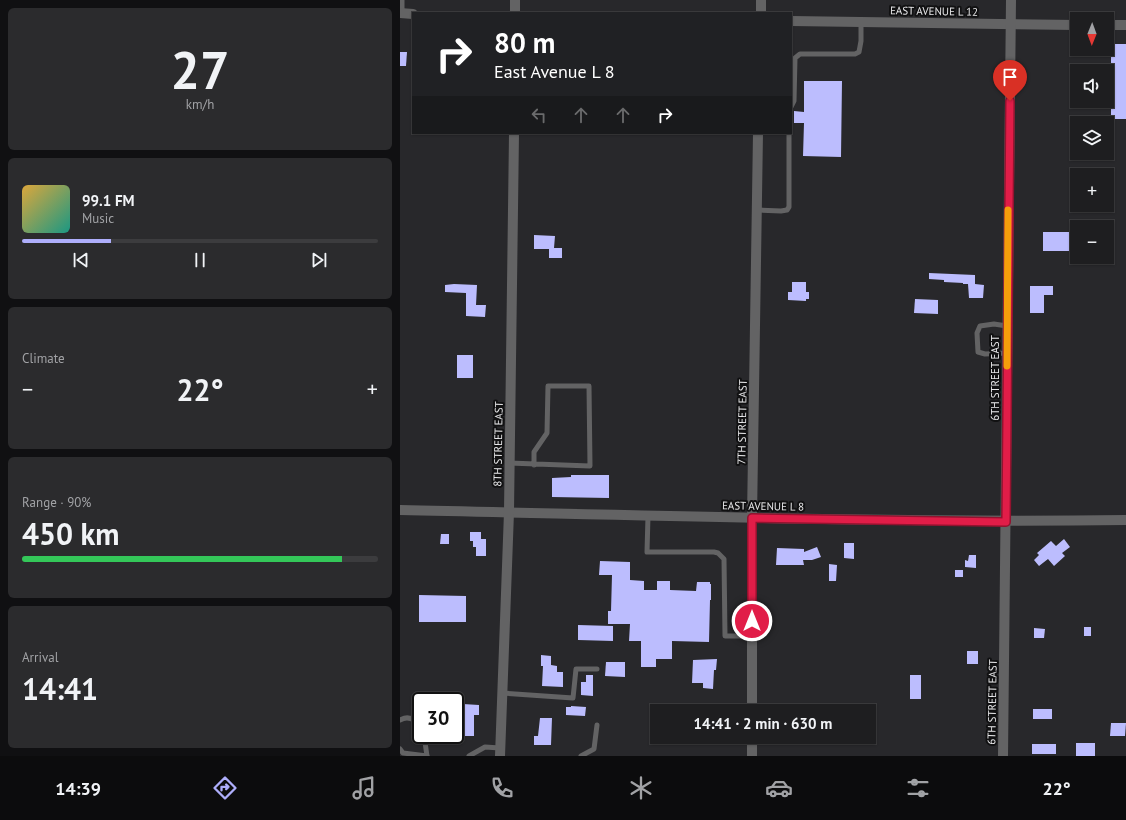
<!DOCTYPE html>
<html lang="en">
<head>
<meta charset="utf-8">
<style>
	:root { --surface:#1e1e20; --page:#2b2b2d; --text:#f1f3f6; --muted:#a1a2a5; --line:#3c3c3e; --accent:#aeaefb }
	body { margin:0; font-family:"PT Sans",sans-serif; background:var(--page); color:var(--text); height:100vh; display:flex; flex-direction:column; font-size:15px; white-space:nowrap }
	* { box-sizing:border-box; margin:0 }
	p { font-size:13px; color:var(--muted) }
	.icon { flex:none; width:22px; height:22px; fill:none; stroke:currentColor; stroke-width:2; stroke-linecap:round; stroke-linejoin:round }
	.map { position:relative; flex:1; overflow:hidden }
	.drawer { display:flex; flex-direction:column; gap:8px; padding:8px; background:#101012; width:400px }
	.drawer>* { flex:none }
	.hud { position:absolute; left:12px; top:12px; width:380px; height:122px; border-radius:0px; box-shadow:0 1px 3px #0004,0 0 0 1px var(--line); background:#202124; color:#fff; overflow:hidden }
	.needle { width:26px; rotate:181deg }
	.controls { position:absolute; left:670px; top:12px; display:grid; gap:8px }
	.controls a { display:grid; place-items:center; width:44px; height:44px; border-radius:0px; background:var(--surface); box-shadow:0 1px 3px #0004,0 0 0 1px var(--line); font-size:20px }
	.speed { position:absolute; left:12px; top:692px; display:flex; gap:8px; font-size:20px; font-weight:700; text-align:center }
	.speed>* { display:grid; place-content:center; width:52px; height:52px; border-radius:50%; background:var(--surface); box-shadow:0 1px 3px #0004,0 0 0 1px var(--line); line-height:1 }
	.speed .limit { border:2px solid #111; border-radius:6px; background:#fff; color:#111 }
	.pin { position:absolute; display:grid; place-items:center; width:34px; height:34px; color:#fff; margin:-41px -17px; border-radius:50% 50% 50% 0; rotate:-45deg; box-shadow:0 0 4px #0007 }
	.pin .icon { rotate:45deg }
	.me { position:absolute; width:44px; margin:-22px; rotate:0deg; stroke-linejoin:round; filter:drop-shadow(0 0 3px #0008) }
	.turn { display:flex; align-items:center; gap:14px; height:84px; padding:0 16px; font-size:18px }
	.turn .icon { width:52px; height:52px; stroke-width:2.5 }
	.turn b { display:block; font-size:28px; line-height:34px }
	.lanes { display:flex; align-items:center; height:38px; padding:0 16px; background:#0003; justify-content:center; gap:20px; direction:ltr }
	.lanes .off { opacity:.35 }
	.big { font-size:30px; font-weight:600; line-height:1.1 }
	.drawer .card { flex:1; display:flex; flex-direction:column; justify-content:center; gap:6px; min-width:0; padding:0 14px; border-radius:6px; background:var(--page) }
	.drawer .dial { align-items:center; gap:0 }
	.dial b { font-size:52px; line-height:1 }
	.song { display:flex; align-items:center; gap:12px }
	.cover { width:48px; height:48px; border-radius:6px; background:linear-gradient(135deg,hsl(40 70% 55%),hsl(170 70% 35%)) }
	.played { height:4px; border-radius:2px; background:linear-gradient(90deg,var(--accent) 25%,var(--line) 25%) }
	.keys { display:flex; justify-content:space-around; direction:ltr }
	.heat { display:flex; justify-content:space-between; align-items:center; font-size:22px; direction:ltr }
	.charge { height:6px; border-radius:3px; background:linear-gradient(90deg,#34c759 90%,var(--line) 0) }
	.trip { position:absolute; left:250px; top:704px; width:226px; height:40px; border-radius:0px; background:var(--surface); box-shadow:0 1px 3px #0004,0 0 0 1px var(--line); font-weight:600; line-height:40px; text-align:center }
	.tab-bar { display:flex; height:64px; justify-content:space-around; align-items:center; background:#0c0c0d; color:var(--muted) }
	.tab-bar .icon { width:28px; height:28px }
	.tab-bar .selected { color:var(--accent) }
	.tab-bar b { font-size:18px; color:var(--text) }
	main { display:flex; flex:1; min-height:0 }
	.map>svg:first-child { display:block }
	.building { fill:#bcbdfe }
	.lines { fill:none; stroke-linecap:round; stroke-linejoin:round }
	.lane { stroke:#636364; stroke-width:5 }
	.street { stroke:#636364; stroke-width:10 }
	.route-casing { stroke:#92132f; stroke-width:10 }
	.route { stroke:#e11d48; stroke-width:7 }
	.slow { stroke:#f59e0b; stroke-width:7 }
	.labels { text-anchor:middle; stroke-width:4; stroke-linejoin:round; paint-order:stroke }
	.street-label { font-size:11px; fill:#e9e9eb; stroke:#111112 }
</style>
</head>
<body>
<main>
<section class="drawer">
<div class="card dial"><b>27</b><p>km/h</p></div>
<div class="card">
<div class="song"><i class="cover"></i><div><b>99.1 FM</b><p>Music</p></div></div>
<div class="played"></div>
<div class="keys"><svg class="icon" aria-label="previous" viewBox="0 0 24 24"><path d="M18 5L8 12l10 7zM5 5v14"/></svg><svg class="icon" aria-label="pause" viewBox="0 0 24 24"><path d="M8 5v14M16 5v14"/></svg><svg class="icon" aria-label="next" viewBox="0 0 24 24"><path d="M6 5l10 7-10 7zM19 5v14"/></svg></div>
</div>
<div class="card"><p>Climate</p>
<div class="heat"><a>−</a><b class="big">22°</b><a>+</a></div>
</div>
<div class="card"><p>Range · 90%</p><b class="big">450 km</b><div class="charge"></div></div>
<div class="card"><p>Arrival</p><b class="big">14:41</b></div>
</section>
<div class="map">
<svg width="726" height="756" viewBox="0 0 726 756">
	<rect width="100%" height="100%" fill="#28282b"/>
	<g class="building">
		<rect x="711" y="44" width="15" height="75"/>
		<polygon points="0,52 7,52 6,66 0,66"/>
		<polygon points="404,81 442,81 441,157 403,156 404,123 394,123 394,111 404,112"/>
		<rect x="643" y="232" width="34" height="19"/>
		<polygon points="134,235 155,236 154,248 162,248 162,258 149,258 149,249 134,249"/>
		<polygon points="529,273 575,275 575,284 584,285 583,298 569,298 568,284 563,284 563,283 544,282 544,280 529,279"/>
		<polygon points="392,282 406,282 406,292 409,292 409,299 406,299 406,301 388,300 388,292 392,292"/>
		<polygon points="54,284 77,285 76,305 86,305 85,317 66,316 66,293 45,292 45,285"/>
		<polygon points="630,286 653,286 653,295 644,295 644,313 630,313"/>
		<polygon points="515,299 538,300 538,314 514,313"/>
		<rect x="57" y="355" width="16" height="23"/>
		<polygon points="171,475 209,475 209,498 152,497 152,478 171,477"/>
		<polygon points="70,532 81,532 81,539 86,539 86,556 76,556 76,547 73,547 73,541 70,541"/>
		<polygon points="41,534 49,534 49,544 40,544"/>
		<polygon points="664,539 670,547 662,553 665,556 654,566 648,559 639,566 634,560 639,555 637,553 651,541 656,546"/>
		<polygon points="444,543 454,543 454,559 444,558"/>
		<polygon points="417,547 421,557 412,560 403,560 404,565 376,565 377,548 404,549 404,552"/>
		<polygon points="569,555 576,555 576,568 565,567 565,560 568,561"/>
		<polygon points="200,561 230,562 230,580 244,581 244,590 257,590 257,581 270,581 270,590 296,591 297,582 310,582 310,584 311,584 311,600 310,600 309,642 272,641 272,659 256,659 256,667 241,667 241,641 229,641 230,624 208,624 208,611 211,611 212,575 199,575"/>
		<polygon points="429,564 437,565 436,581 429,581"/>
		<rect x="555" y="570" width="8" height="7"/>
		<polygon points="19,595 66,596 66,622 19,622"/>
		<polygon points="178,625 213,626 213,641 178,640"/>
		<rect x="684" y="627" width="7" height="9"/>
		<polygon points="634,628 645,629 644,638 634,638"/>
		<rect x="567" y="651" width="11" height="13"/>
		<polygon points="141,655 151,656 151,665 157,666 157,672 163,672 163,687 142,686 143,666 141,666"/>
		<polygon points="317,659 316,670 314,670 313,689 303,688 303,683 292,683 293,660"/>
		<polygon points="206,662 225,662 225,677 205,676"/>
		<polygon points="186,675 193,675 193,696 181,695 181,682 186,682"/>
		<rect x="510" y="675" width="11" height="24"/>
		<polygon points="63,704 79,705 79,715 74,715 74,736 58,736 59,721 62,721"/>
		<polygon points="171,706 186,707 185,716 166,715 166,707 171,707"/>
		<rect x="633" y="709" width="19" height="10"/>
		<polygon points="140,718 152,718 151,745 134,745 134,736 138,736"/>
		<polygon points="711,723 726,723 725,736 710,736"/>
		<polygon points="40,735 52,735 52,742 40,741"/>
		<rect x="676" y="743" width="19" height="13"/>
		<rect x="632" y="744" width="24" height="10"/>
	</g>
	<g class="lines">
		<g class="lane">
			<polyline points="2,14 2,0"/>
			<polyline points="391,107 394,101 395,58 400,54 455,54 459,52 461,41 461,22"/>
			<polyline points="357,210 381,211 387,210 389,207 389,133"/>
			<polyline points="607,353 585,354 578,352 577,333 580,326 594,324 607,326"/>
			<polyline points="109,463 190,466 189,386 148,386 147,433 134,452 134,465"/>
			<polyline points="248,516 247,552 314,552 318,553 324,559 325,636 353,636"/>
			<polyline points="102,693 173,698 176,669 197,669"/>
			<path d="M0,720C9,715 16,720 21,728"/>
			<polyline points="24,735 27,756"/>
			<polyline points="0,749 3,753 27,756"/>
			<polyline points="69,756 85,747 100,748"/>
			<polyline points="181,756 194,749 197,725"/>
		</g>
		<g class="street">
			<polyline points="115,0 115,13"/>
			<polyline points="0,13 13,14"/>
			<polyline points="361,13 361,0"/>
			<polyline points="391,21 677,25"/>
			<polyline points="707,25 726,25"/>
			<path d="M0,510C242,515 484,523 726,520"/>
			<polyline points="352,711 352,518 358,133"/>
			<polyline points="100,756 109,512 114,133"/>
			<polyline points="352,756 352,737"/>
			<polyline points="603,756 611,0"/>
		</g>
	</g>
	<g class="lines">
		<g class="route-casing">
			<polyline id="route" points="352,621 352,518 606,522 610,101"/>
		</g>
		<use href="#route" class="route"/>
		<polyline class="slow" points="607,366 608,210"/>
	</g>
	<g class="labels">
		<g class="street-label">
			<text transform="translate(534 11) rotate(1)" y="4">EAST AVENUE L 12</text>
			<text transform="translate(595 378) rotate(-90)" y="4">6TH STREET EAST</text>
			<text transform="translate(342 422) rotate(-89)" y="4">7TH STREET EAST</text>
			<text transform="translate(98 444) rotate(-89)" y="4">8TH STREET EAST</text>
			<text transform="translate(363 506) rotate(1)" y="4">EAST AVENUE L 8</text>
			<text transform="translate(592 702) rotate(-89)" y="4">6TH STREET EAST</text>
		</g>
	</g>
</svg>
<div class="controls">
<a><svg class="needle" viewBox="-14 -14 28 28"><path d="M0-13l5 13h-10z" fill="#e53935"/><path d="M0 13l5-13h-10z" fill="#a1a2a5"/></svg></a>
<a><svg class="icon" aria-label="sound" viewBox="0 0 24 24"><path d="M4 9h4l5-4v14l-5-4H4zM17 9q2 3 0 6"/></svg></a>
<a><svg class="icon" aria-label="layers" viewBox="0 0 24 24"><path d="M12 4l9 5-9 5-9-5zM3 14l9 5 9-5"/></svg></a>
<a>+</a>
<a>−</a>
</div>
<div class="speed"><div class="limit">30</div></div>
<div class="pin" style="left:610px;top:101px;background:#d93025"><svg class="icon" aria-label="arrive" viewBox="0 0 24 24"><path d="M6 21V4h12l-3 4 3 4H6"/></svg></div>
<svg class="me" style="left:352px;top:621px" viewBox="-20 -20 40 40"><circle r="17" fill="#e11d48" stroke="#fff" stroke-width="3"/><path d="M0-11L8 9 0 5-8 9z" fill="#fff"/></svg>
<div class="trip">14:41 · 2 min · 630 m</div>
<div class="hud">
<div class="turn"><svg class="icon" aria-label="right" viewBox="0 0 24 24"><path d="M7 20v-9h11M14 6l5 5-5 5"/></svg><div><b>80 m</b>East Avenue L 8</div></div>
<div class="lanes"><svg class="icon off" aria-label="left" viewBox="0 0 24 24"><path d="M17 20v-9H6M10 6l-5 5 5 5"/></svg><svg class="icon off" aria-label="ahead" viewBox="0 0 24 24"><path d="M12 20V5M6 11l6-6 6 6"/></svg><svg class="icon off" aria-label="ahead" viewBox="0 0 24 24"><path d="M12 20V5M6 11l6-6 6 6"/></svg><svg class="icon" aria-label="right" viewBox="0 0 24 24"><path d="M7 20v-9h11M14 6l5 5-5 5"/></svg></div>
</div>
</div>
</main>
<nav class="tab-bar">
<b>14:39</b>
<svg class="icon selected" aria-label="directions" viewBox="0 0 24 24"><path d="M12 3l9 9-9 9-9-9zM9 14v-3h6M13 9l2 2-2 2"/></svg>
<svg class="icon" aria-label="music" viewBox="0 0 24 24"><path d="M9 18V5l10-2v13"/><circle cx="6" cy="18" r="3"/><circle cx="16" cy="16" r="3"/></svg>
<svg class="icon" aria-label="phone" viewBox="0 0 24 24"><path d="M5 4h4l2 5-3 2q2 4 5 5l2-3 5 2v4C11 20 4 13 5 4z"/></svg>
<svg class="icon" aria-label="climate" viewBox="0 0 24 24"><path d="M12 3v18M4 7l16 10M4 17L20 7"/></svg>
<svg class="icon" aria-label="car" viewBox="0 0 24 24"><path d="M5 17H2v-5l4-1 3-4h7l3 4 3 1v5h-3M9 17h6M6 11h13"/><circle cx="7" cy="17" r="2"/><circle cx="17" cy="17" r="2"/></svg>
<svg class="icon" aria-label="filters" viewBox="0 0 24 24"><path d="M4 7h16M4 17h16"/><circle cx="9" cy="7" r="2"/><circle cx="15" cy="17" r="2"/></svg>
<b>22°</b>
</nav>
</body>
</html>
